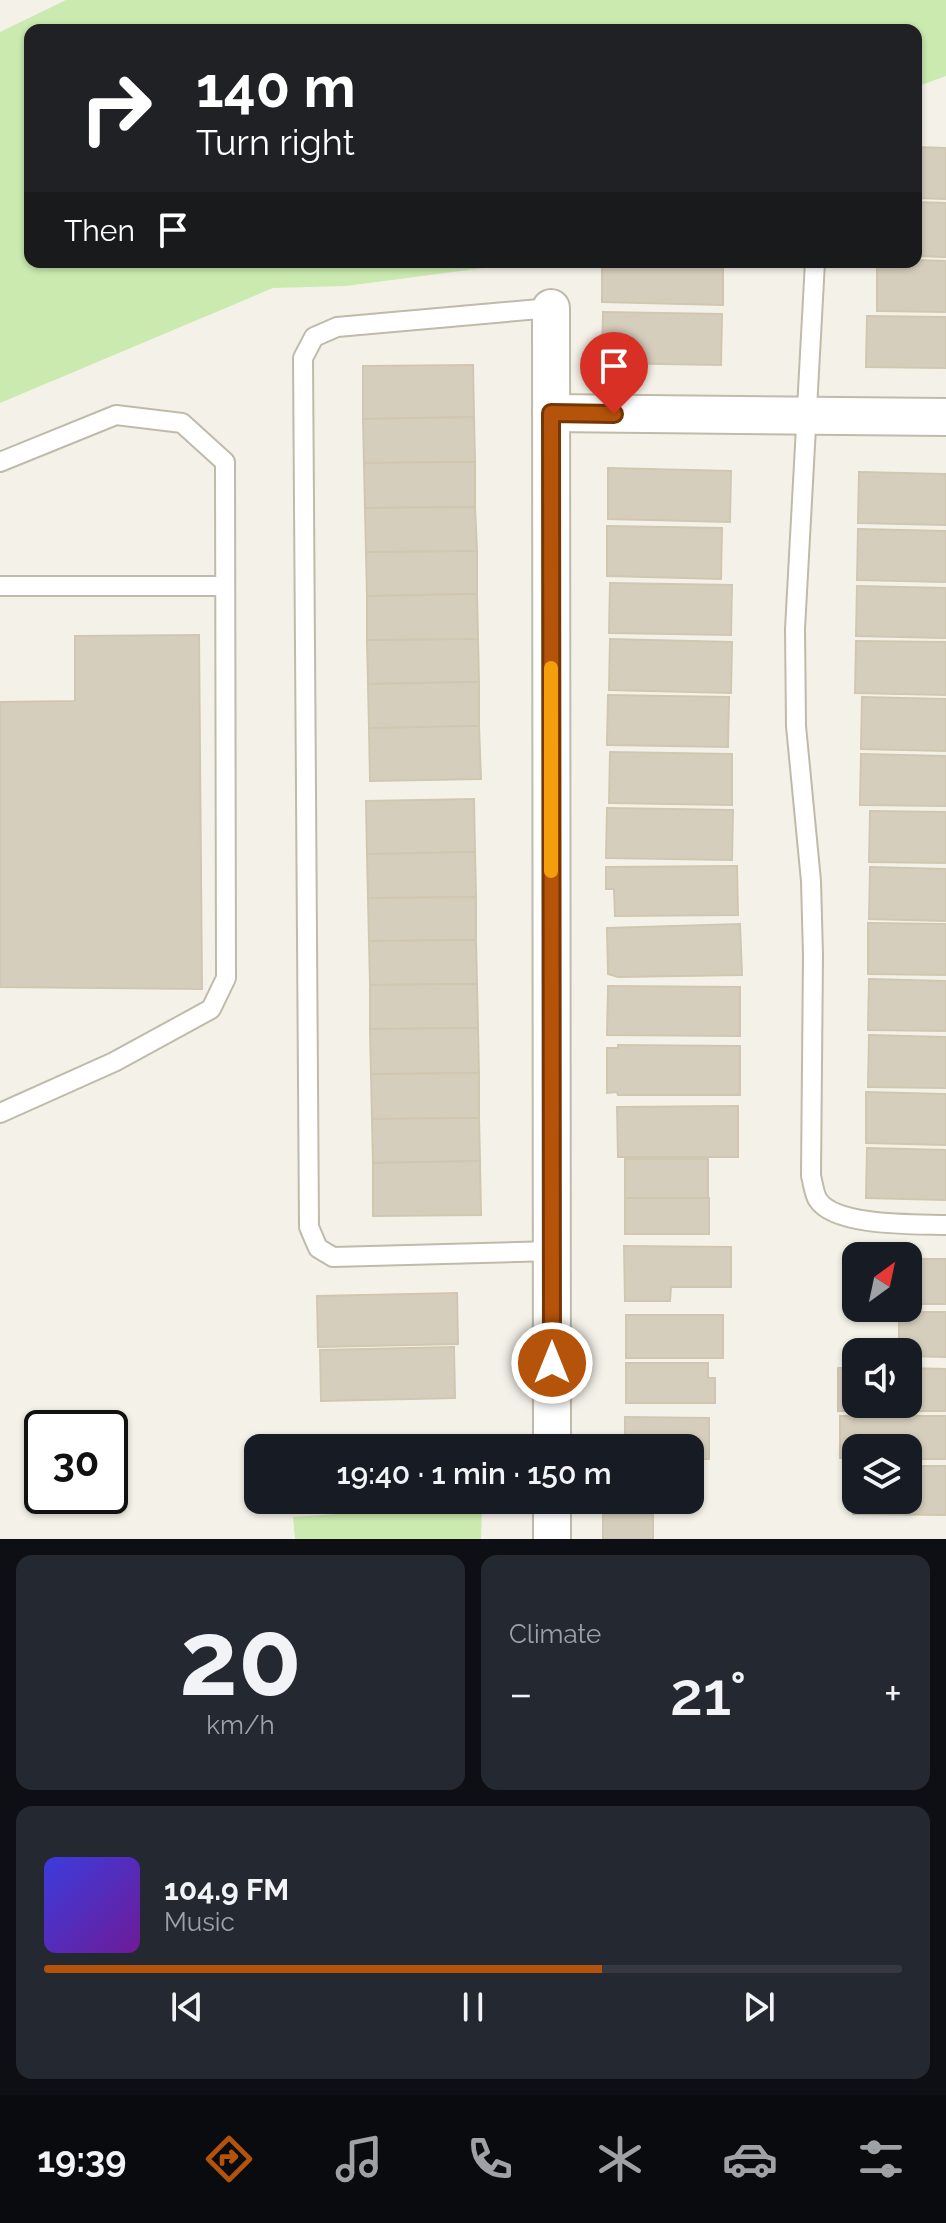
<!DOCTYPE html>
<html lang="en">
<head>
<meta charset="utf-8">
<style>
	:root { --surface:#171b24; --page:#242831; --text:#f1f3f6; --muted:#9ea1a6; --line:#363941; --accent:#b45309 }
	body { margin:0; font-family:Raleway,sans-serif; background:var(--page); color:var(--text); height:100vh; display:flex; flex-direction:column; font-size:30px; white-space:nowrap }
	* { box-sizing:border-box; margin:0 }
	p { font-size:26px; color:var(--muted) }
	.icon { flex:none; width:44px; height:44px; fill:none; stroke:currentColor; stroke-width:2; stroke-linecap:round; stroke-linejoin:round }
	.map { position:relative; height:1539px; overflow:hidden }
	.side { display:flex; flex-direction:column; gap:16px; padding:16px; background:#0d0f14; flex:1 }
	.side>* { flex:none }
	.guide { position:absolute; left:24px; top:24px; width:898px; height:244px; border-radius:16px; box-shadow:0 2px 6px #0004; background:#202124; color:#fff; overflow:hidden }
	.needle { width:52px; rotate:33deg }
	.fabs { position:absolute; left:842px; top:1242px; display:grid; gap:16px }
	.fabs a { display:grid; place-items:center; width:80px; height:80px; border-radius:16px; background:var(--surface); box-shadow:0 2px 6px #0004; font-size:40px }
	.speed { position:absolute; left:24px; top:1410px; display:flex; gap:16px; font-size:40px; font-weight:700; text-align:center }
	.speed>* { display:grid; place-content:center; width:104px; height:104px; border-radius:50%; background:var(--surface); box-shadow:0 2px 6px #0004; line-height:1 }
	.speed .limit { border:4px solid #111; border-radius:12px; background:#fff; color:#111 }
	.pin { position:absolute; display:grid; place-items:center; width:68px; height:68px; color:#fff; margin:-82px -34px; border-radius:50% 50% 50% 0; rotate:-45deg; box-shadow:0 0 8px #0007 }
	.pin .icon { rotate:45deg }
	.me { position:absolute; width:88px; margin:-44px; rotate:0deg; stroke-linejoin:round; filter:drop-shadow(0 0 6px #0008) }
	.turn { display:flex; align-items:center; gap:28px; height:168px; padding:0 40px; font-size:36px }
	.turn .icon { width:104px; height:104px; stroke-width:2.5 }
	.turn b { display:block; font-size:56px; line-height:68px }
	.then { display:flex; align-items:center; height:76px; padding:0 40px; background:#0003; gap:16px; font-size:30px }
	.big { font-size:60px; font-weight:600; line-height:1.1 }
	.side .card { flex:1; display:flex; flex-direction:column; justify-content:center; gap:12px; min-width:0; padding:0 28px; border-radius:16px; background:var(--page) }
	.side .dial { align-items:center; gap:0 }
	.dial b { font-size:104px; line-height:1 }
	.song { display:flex; align-items:center; gap:24px }
	.cover { width:96px; height:96px; border-radius:12px; background:linear-gradient(135deg,hsl(240 70% 55%),hsl(280 70% 35%)) }
	.played { height:8px; border-radius:4px; background:linear-gradient(90deg,var(--accent) 65%,var(--line) 65%) }
	.keys { display:flex; justify-content:space-around; direction:ltr }
	.heat { display:flex; justify-content:space-between; align-items:center; font-size:44px; direction:ltr }
	.side .tiles { flex:1; display:grid; gap:16px; grid-template-columns:1fr 1fr }
	.card:last-child { grid-column:span 2 }
	.trip { position:absolute; left:244px; top:1434px; width:460px; height:80px; border-radius:16px; background:var(--surface); box-shadow:0 2px 6px #0004; font-weight:600; line-height:80px; text-align:center }
	.tab-bar { display:flex; height:128px; justify-content:space-around; align-items:center; background:#090b0e; color:var(--muted) }
	.tab-bar .icon { width:56px; height:56px }
	.tab-bar .selected { color:var(--accent) }
	.tab-bar b { font-size:36px; color:var(--text) }
	.map>svg:first-child { display:block }
	.green { fill:#caeaaf }
	.building { fill:#d6cebd; stroke:#d1c7b0; stroke-width:2 }
	.lines { fill:none; stroke-linecap:round; stroke-linejoin:round }
	.lane-casing { stroke:#c0baaa; stroke-width:22 }
	.street-casing { stroke:#c0baaa; stroke-width:40 }
	.lane { stroke:#fff; stroke-width:18 }
	.street { stroke:#fff; stroke-width:36 }
	.route-casing { stroke:#753606; stroke-width:20 }
	.route { stroke:#b45309; stroke-width:14 }
	.slow { stroke:#f59e0b; stroke-width:14 }
</style>
</head>
<body>
<div class="map">
<svg width="946" height="1539" viewBox="0 0 946 1539">
	<rect width="100%" height="100%" fill="#f4f2e8"/>
	<g class="green">
		<polygon points="66,0 946,0 946,76 916,87 916,30 30,30 30,262 529,262 346,286 273,288 0,403 0,32"/>
		<polygon points="482,1504 481,1539 295,1539 293,1517"/>
	</g>
	<g class="building">
		<polygon points="916,147 946,148 946,199 916,198"/>
		<polygon points="916,202 946,203 946,257 916,256"/>
		<polygon points="916,260 946,261 946,312 877,311 877,262"/>
		<polygon points="602,262 723,262 723,305 602,302"/>
		<polygon points="603,312 722,314 721,365 602,363"/>
		<polygon points="867,316 946,317 946,368 866,367"/>
		<polygon points="473,365 474,417 363,419 363,366"/>
		<polygon points="474,417 475,462 364,463 363,419"/>
		<polygon points="475,462 475,507 365,508 364,463"/>
		<polygon points="608,468 731,471 730,522 608,519"/>
		<polygon points="859,472 946,474 946,525 858,523"/>
		<polygon points="475,507 477,551 366,552 365,508"/>
		<polygon points="607,526 722,528 721,579 607,576"/>
		<polygon points="858,529 946,531 946,582 857,580"/>
		<polygon points="477,551 477,594 367,596 366,552"/>
		<polygon points="610,583 732,585 731,635 609,633"/>
		<polygon points="857,586 946,588 946,638 856,636"/>
		<polygon points="477,594 478,639 367,640 367,596"/>
		<polygon points="199,635 202,989 0,987 0,702 75,701 75,636"/>
		<polygon points="478,639 479,682 368,684 367,640"/>
		<polygon points="610,639 732,642 731,693 609,690"/>
		<polygon points="856,641 946,642 946,695 855,693"/>
		<polygon points="479,682 479,726 369,728 368,684"/>
		<polygon points="608,695 729,697 728,747 607,745"/>
		<polygon points="862,697 946,699 946,751 861,749"/>
		<polygon points="479,726 481,779 370,781 369,728"/>
		<polygon points="610,752 732,754 732,805 609,803"/>
		<polygon points="861,754 946,756 946,806 860,805"/>
		<polygon points="474,799 475,852 367,854 366,801"/>
		<polygon points="607,808 733,810 732,860 606,858"/>
		<polygon points="870,811 946,812 946,863 869,862"/>
		<polygon points="475,852 476,897 368,898 367,854"/>
		<polygon points="737,866 738,915 615,916 614,889 606,889 606,867"/>
		<polygon points="870,867 946,869 946,921 869,919"/>
		<polygon points="476,897 476,940 369,941 368,898"/>
		<polygon points="868,923 946,924 946,975 868,974"/>
		<polygon points="740,924 742,975 618,977 608,974 607,928"/>
		<polygon points="476,940 477,984 370,985 369,941"/>
		<polygon points="869,979 946,981 946,1031 868,1030"/>
		<polygon points="477,984 478,1028 370,1029 370,985"/>
		<polygon points="608,986 740,987 740,1036 607,1035"/>
		<polygon points="478,1028 479,1073 371,1074 370,1029"/>
		<polygon points="869,1035 946,1037 946,1088 868,1087"/>
		<polygon points="618,1045 740,1046 740,1095 618,1095 617,1092 607,1093 607,1048 618,1048"/>
		<polygon points="479,1073 479,1118 372,1119 371,1074"/>
		<polygon points="866,1092 946,1094 946,1145 866,1143"/>
		<polygon points="738,1106 738,1157 618,1157 617,1107"/>
		<polygon points="479,1118 480,1161 373,1163 372,1119"/>
		<polygon points="867,1148 946,1150 946,1200 866,1198"/>
		<rect x="625" y="1159" width="83" height="39"/>
		<polygon points="480,1161 481,1215 373,1216 373,1163"/>
		<rect x="625" y="1198" width="84" height="36"/>
		<polygon points="624,1246 731,1247 731,1287 671,1287 670,1301 625,1301"/>
		<polygon points="912,1259 946,1259 946,1304 908,1304 908,1275 912,1276"/>
		<polygon points="457,1293 458,1344 318,1347 317,1296"/>
		<polygon points="899,1312 946,1312 946,1357 908,1356 908,1352 899,1352"/>
		<rect x="626" y="1315" width="97" height="43"/>
		<polygon points="454,1347 455,1398 321,1401 320,1350"/>
		<polygon points="626,1363 708,1363 708,1378 715,1378 715,1403 626,1403"/>
		<polygon points="838,1368 856,1368 856,1404 908,1404 908,1368 946,1369 946,1411 838,1411"/>
		<polygon points="840,1416 946,1416 946,1459 908,1459 908,1448 856,1448 856,1458 840,1458"/>
		<polygon points="625,1417 709,1418 709,1459 690,1459 690,1448 625,1448"/>
		<rect x="690" y="1463" width="8" height="33"/>
		<polygon points="853,1466 856,1466 856,1500 908,1500 908,1466 946,1466 946,1515 853,1514"/>
		<rect x="603" y="1514" width="50" height="25"/>
	</g>
	<g class="lines">
		<g class="lane-casing">
			<g id="lane">
				<path d="M815,262L795,629L796,726L811,881L813,955L811,1176C813,1183 814,1194 818,1200C836,1227 917,1224 946,1225"/>
				<polyline points="551,308 337,327 314,337 303,358 309,1227 318,1248 333,1257 552,1251"/>
				<polyline points="0,462 116,415 182,423 225,462 226,978 211,1009 114,1062 0,1113"/>
				<polyline points="0,586 225,586"/>
			</g>
		</g>
		<g class="street-casing">
			<g id="street">
				<polyline points="551,308 552,1448"/>
				<polyline points="551,413 946,417"/>
				<polyline points="552,1500 552,1539"/>
			</g>
		</g>
		<use href="#lane" class="lane"/>
		<use href="#street" class="street"/>
	</g>
	<g class="lines">
		<g class="route-casing">
			<polyline id="route" points="552,1363 551,413 614,414"/>
		</g>
		<use href="#route" class="route"/>
		<polyline class="slow" points="551,668 551,871"/>
	</g>
</svg>
<div class="fabs">
<a><svg class="needle" viewBox="-14 -14 28 28"><path d="M0-13l5 13h-10z" fill="#e53935"/><path d="M0 13l5-13h-10z" fill="#9ea1a6"/></svg></a>
<a><svg class="icon" aria-label="sound" viewBox="0 0 24 24"><path d="M4 9h4l5-4v14l-5-4H4zM17 9q2 3 0 6"/></svg></a>
<a><svg class="icon" aria-label="layers" viewBox="0 0 24 24"><path d="M12 4l9 5-9 5-9-5zM3 14l9 5 9-5"/></svg></a>
</div>
<div class="speed"><div class="limit">30</div></div>
<div class="pin" style="left:614px;top:414px;background:#d93025"><svg class="icon" aria-label="arrive" viewBox="0 0 24 24"><path d="M6 21V4h12l-3 4 3 4H6"/></svg></div>
<svg class="me" style="left:552px;top:1363px" viewBox="-20 -20 40 40"><circle r="17" fill="#b45309" stroke="#fff" stroke-width="3"/><path d="M0-11L8 9 0 5-8 9z" fill="#fff"/></svg>
<div class="trip">19:40 · 1 min · 150 m</div>
<div class="guide">
<div class="turn"><svg class="icon" aria-label="right" viewBox="0 0 24 24"><path d="M7 20v-9h11M14 6l5 5-5 5"/></svg><div><b>140 m</b>Turn right</div></div>
<div class="then">Then<svg class="icon" aria-label="arrive" viewBox="0 0 24 24"><path d="M6 21V4h12l-3 4 3 4H6"/></svg></div>
</div>
</div>
<section class="side">
<div class="tiles">
<div class="card dial"><b>20</b><p>km/h</p></div>
<div class="card"><p>Climate</p>
<div class="heat"><a>−</a><b class="big">21°</b><a>+</a></div>
</div>
<div class="card">
<div class="song"><i class="cover"></i><div><b>104.9 FM</b><p>Music</p></div></div>
<div class="played"></div>
<div class="keys"><svg class="icon" aria-label="previous" viewBox="0 0 24 24"><path d="M18 5L8 12l10 7zM5 5v14"/></svg><svg class="icon" aria-label="pause" viewBox="0 0 24 24"><path d="M8 5v14M16 5v14"/></svg><svg class="icon" aria-label="next" viewBox="0 0 24 24"><path d="M6 5l10 7-10 7zM19 5v14"/></svg></div>
</div>
</div>
</section>
<nav class="tab-bar">
<b>19:39</b>
<svg class="icon selected" aria-label="directions" viewBox="0 0 24 24"><path d="M12 3l9 9-9 9-9-9zM9 14v-3h6M13 9l2 2-2 2"/></svg>
<svg class="icon" aria-label="music" viewBox="0 0 24 24"><path d="M9 18V5l10-2v13"/><circle cx="6" cy="18" r="3"/><circle cx="16" cy="16" r="3"/></svg>
<svg class="icon" aria-label="phone" viewBox="0 0 24 24"><path d="M5 4h4l2 5-3 2q2 4 5 5l2-3 5 2v4C11 20 4 13 5 4z"/></svg>
<svg class="icon" aria-label="climate" viewBox="0 0 24 24"><path d="M12 3v18M4 7l16 10M4 17L20 7"/></svg>
<svg class="icon" aria-label="car" viewBox="0 0 24 24"><path d="M5 17H2v-5l4-1 3-4h7l3 4 3 1v5h-3M9 17h6M6 11h13"/><circle cx="7" cy="17" r="2"/><circle cx="17" cy="17" r="2"/></svg>
<svg class="icon" aria-label="filters" viewBox="0 0 24 24"><path d="M4 7h16M4 17h16"/><circle cx="9" cy="7" r="2"/><circle cx="15" cy="17" r="2"/></svg>
</nav>
</body>
</html>
